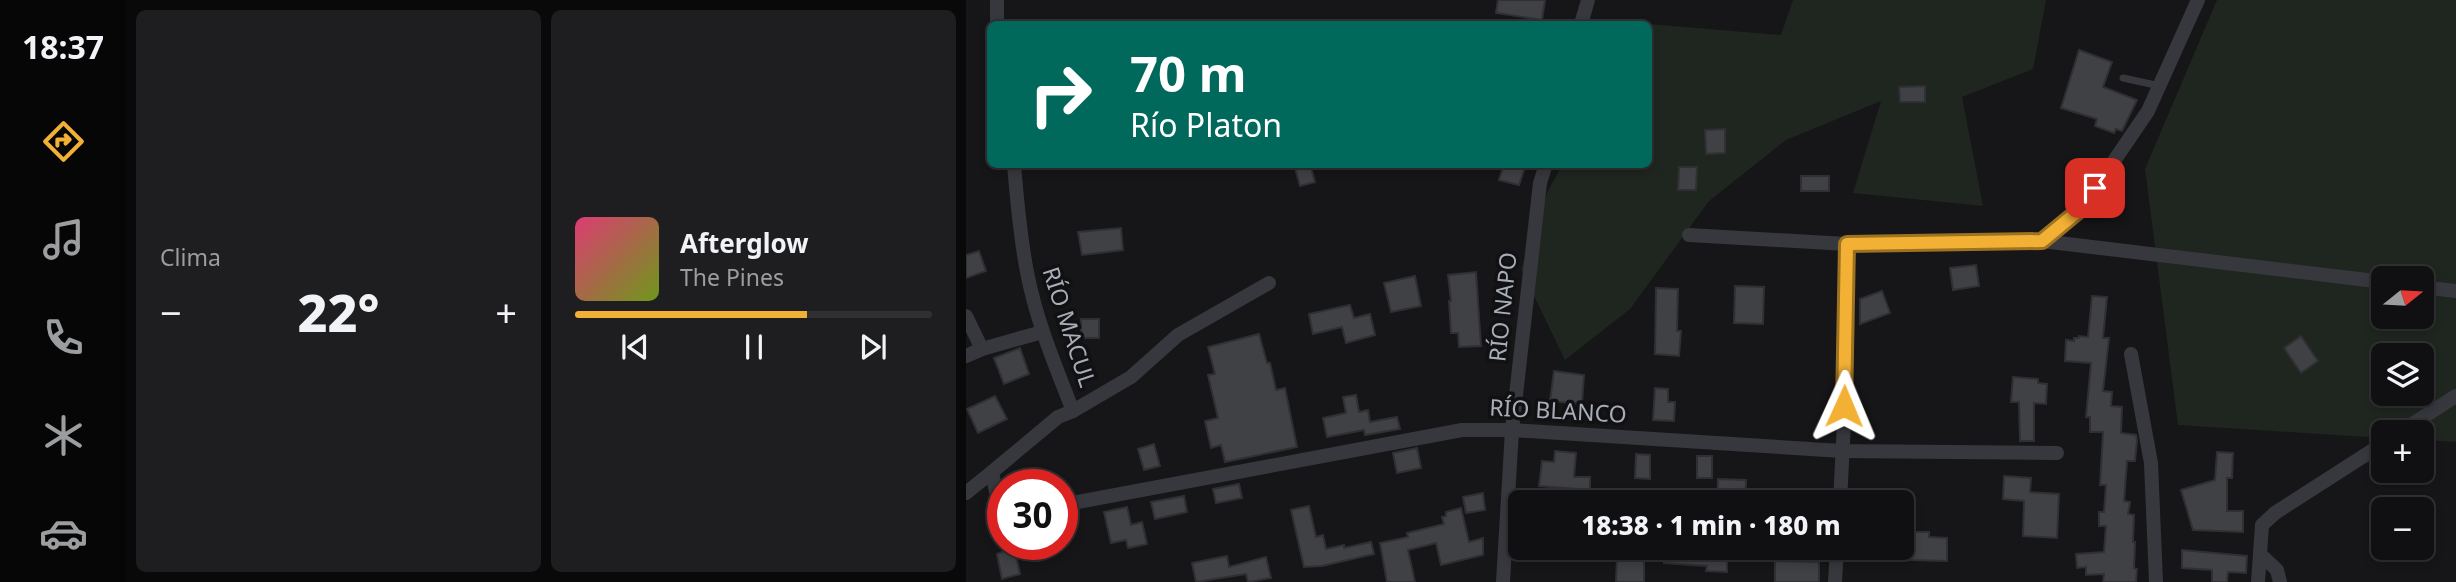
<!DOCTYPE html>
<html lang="es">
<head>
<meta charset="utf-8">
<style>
	:root { --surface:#101012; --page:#1e1e20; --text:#f1f3f6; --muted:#9c9d9f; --line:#303032; --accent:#f2b134 }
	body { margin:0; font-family:"Noto Sans",sans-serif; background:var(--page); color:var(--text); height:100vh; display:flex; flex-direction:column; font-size:26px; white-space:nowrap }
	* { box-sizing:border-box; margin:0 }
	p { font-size:23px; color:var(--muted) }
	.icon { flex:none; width:38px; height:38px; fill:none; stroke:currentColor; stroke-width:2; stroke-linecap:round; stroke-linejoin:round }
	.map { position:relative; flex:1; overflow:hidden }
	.sheet { display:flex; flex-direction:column; gap:10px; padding:10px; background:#09090a; width:840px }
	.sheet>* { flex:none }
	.banner { position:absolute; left:21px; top:21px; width:665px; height:147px; border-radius:10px; box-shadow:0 4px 10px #0003,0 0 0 2px var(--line); background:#00695c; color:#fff; overflow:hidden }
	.needle { width:46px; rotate:72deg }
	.fabs { position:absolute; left:1405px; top:266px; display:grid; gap:14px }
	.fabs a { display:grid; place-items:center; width:63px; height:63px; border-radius:10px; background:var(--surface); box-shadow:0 4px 10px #0003,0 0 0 2px var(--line); font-size:35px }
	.speed { position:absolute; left:21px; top:469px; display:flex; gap:14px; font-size:35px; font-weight:700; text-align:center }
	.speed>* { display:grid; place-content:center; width:91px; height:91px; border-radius:50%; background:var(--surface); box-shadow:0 4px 10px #0003,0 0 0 2px var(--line); line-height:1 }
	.speed .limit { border:10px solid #d22; background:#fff; color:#111 }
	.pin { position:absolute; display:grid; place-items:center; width:60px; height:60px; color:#fff; margin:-30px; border-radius:14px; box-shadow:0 4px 10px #0006 }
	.me { position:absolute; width:77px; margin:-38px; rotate:1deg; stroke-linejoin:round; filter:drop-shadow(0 0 5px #0008) }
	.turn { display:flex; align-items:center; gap:24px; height:147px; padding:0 28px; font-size:32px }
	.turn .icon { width:91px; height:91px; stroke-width:2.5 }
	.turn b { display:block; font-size:49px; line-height:60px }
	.big { font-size:52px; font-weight:800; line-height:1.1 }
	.sheet .widget { flex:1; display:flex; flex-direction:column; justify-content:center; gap:10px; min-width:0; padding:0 24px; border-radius:10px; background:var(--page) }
	.song { display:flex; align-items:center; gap:21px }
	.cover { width:84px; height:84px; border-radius:10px; background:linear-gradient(135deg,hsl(340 70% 55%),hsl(80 70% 35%)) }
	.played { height:7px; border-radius:4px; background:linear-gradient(90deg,var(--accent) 65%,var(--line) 65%) }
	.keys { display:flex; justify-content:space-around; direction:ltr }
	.heat { display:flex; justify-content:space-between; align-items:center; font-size:38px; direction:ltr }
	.sheet .tiles { flex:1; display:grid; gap:10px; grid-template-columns:repeat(2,1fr) }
	.trip { position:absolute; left:542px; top:490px; width:406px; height:70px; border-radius:10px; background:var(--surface); box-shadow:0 4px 10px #0003,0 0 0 2px var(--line); font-weight:800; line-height:70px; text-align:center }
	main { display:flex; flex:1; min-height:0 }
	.dock { display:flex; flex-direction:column; width:126px; justify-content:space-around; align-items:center; background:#060607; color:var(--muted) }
	.dock .icon { width:49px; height:49px }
	.dock .active { color:var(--accent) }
	.dock b { font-size:32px; color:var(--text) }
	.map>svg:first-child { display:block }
	.green { fill:#1e261f; fill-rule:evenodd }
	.building { fill:#404145; stroke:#303034; stroke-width:2 }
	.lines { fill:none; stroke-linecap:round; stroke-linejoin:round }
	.lane { stroke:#37383d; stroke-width:7 }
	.street { stroke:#37383d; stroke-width:14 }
	.route-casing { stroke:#9d7322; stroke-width:18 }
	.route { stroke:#f2b134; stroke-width:12 }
	.labels { text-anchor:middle; stroke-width:7; stroke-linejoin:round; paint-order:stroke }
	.street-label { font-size:23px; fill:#a8adb8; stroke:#111113 }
</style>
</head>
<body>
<main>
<nav class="dock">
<b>18:37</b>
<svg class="icon active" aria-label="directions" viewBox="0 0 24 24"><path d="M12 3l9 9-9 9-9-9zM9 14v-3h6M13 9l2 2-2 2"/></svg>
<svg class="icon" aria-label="music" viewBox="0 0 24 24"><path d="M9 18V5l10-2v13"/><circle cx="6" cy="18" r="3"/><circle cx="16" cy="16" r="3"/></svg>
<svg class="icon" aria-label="phone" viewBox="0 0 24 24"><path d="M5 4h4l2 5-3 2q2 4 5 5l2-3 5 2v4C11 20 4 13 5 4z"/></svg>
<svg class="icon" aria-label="climate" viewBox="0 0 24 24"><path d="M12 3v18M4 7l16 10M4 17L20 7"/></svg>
<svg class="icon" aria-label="car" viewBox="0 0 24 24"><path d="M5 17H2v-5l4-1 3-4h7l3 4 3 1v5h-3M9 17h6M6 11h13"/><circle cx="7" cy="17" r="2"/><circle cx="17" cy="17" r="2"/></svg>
</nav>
<section class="sheet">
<div class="tiles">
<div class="widget"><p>Clima</p>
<div class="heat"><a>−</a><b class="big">22°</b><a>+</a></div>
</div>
<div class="widget">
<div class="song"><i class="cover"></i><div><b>Afterglow</b><p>The Pines</p></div></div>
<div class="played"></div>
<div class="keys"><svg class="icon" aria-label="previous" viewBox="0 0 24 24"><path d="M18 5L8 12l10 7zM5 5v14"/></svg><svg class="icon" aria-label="pause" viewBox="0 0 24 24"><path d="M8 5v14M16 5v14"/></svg><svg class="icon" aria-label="next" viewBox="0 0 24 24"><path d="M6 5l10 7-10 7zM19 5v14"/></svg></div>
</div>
</div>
</section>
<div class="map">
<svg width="1490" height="582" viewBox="0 0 1490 582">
	<rect width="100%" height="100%" fill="#161618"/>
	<g class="green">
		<polygon points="827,0 1080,0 1067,69 996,97 1017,206 887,193 915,101 820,140 743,201 664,309 599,360 555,269 581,193 596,165 682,164 682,24 646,24 647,21 815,35"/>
		<path d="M1251,0H1490V442L1456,440V432H1418L1417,438L1212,425L1179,169ZM1418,278H1456V317H1418ZM1418,355H1456V394H1418Z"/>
	</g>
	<g class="building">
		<polygon points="532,0 579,0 576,20 530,13"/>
		<polygon points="1113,50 1146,62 1137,87 1171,100 1156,131 1150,129 1148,133 1129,126 1131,119 1095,108"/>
		<polygon points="959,86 959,102 934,102 933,87"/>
		<polygon points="759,129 759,153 740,154 739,130"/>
		<polygon points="328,164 344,164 349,182 334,186"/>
		<polygon points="538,164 560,164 553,185 533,180"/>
		<polygon points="713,167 731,167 730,190 712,190"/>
		<rect x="835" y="176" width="28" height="15"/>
		<polygon points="155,228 157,250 116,255 112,232"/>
		<polygon points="13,251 20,271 0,278 0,255"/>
		<polygon points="1010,265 1013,286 987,290 984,268"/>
		<polygon points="510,272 515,346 493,347 492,333 485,333 483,301 485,301 482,275"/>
		<polygon points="449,276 455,306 425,312 418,283"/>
		<polygon points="769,286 798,287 797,324 768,323"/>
		<polygon points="690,288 712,289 711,331 715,331 713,356 689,354"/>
		<polygon points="916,291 924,313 894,324 894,299"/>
		<polygon points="1126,296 1141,297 1137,338 1143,338 1137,391 1146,392 1145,406 1156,407 1155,433 1170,435 1171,440 1169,461 1161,461 1158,501 1164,502 1162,514 1168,515 1167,542 1169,542 1168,568 1171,569 1170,582 1137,582 1138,574 1120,575 1120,567 1111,568 1110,554 1138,552 1140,526 1133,526 1133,512 1138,512 1140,485 1134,485 1137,432 1124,432 1124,417 1120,417 1125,363 1099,361 1100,340 1108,341 1108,338 1113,338 1113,336 1122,337"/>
		<polygon points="384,305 388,318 404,314 409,335 380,343 376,327 347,334 343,314"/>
		<rect x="115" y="319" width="18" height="19"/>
		<polygon points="293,334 301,363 304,363 310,390 319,388 331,447 259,462 255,445 245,448 239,421 252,418 242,375 249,374 242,347"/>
		<polygon points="1335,336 1352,361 1335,373 1318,348"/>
		<polygon points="54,348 63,374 38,384 28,358"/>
		<polygon points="588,371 618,375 616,404 584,401"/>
		<polygon points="1047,377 1072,379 1072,383 1081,384 1080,404 1068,403 1068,441 1054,441 1053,402 1045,402"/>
		<polygon points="689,388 702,389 702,402 709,402 708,421 687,420"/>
		<polygon points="390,395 393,412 402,410 404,422 431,417 434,429 399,435 398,430 361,437 357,418 380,413 377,397"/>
		<polygon points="29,396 41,419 12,433 1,409"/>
		<polygon points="188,444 194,466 178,470 172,449"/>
		<polygon points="451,448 455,468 431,473 427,453"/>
		<polygon points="589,451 610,453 608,477 624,477 624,490 573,486 576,461 588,462"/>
		<polygon points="1251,452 1267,453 1266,478 1261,478 1261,511 1277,511 1277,532 1227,530 1215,490 1249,480"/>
		<polygon points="670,454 684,455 684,479 669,478"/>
		<rect x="731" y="456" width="15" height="22"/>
		<polygon points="1038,476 1065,478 1064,492 1093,494 1091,538 1057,536 1058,501 1037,499"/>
		<polygon points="752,479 780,480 779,502 751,502"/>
		<polygon points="273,484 276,498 250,503 247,489"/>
		<polygon points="517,493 519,510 500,513 497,497"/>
		<polygon points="218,496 221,512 189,519 185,502"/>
		<polygon points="343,506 350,537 357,535 360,549 378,545 378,548 405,542 408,554 356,566 338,567 325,510"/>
		<polygon points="161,507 165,525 176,522 181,544 162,548 160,540 145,543 138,512"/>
		<polygon points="495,508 503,542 517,538 517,555 475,565 470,543 442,550 449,582 421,582 414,543 442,537 441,533 478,524 476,517 480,516 480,512"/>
		<polygon points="946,532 963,532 963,537 981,538 981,561 945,560"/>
		<polygon points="48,547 54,574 36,579 31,554"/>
		<polygon points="699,548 761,553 761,572 740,571 741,566 698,563"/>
		<polygon points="1216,550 1281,556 1280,573 1262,572 1261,582 1246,582 1246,570 1216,568"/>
		<polygon points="261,556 263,567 300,557 305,578 282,582 280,574 230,582 226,563"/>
		<polygon points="651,557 678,558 678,582 650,582"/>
		<polygon points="809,561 853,562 853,582 809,582"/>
	</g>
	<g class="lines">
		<polyline class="lane" points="1157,78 1194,86"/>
		<g class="street">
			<polyline points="31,0 31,24"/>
			<polyline points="615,24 622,0"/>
			<polyline points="723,235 881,244 1076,241 1116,208 1182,111 1232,0"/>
			<polyline points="1076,241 1418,282"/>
			<polyline points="1456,287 1490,291"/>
			<polyline points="0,316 16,349"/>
			<polyline points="1165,354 1185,463 1190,582"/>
			<polyline points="0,356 16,349 76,332"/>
			<polyline points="107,411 165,377 212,335 303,283"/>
			<polyline points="1434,432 1490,396"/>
			<polyline points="0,493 26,472"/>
			<path d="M37,501L30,492L26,472L92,417L107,411C89,365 70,320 61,272C54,236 51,201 48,164"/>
			<polyline points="874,502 880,383 881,244"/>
			<polyline points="96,505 496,430 546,430 876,451 1091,453"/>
			<polyline points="1294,554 1311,570 1314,582"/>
			<polyline points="537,582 546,430 574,183 580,164"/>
			<polyline points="869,582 871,548"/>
			<polyline points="1292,582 1296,525 1309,513 1418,443"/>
		</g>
	</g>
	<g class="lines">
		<g class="route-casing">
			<polyline id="route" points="878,406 881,244 1076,241 1116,208 1129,188"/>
		</g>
		<use href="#route" class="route"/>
	</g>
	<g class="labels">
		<g class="street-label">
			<text transform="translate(537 307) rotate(-84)" y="8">RÍO NAPO</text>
			<text transform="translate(103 327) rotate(72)" y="8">RÍO MACUL</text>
			<text transform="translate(592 411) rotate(3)" y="8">RÍO BLANCO</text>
		</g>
	</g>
</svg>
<div class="fabs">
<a><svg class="needle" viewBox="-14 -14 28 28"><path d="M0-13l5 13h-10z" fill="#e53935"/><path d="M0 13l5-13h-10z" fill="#9c9d9f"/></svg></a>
<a><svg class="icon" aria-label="layers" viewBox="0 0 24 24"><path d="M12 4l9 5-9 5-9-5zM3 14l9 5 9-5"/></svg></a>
<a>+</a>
<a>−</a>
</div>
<div class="speed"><div class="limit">30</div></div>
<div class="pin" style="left:1129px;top:188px;background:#d93025"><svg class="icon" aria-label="arrive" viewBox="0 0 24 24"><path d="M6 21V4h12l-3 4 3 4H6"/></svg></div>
<svg class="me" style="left:878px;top:406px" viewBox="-20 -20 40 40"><path d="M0-17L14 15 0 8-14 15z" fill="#f2b134" stroke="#fff" stroke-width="4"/></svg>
<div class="trip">18:38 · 1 min · 180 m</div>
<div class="banner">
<div class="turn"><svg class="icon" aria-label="right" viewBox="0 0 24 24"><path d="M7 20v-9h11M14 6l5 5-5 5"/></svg><div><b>70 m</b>Río Platon</div></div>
</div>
</div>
</main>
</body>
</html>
